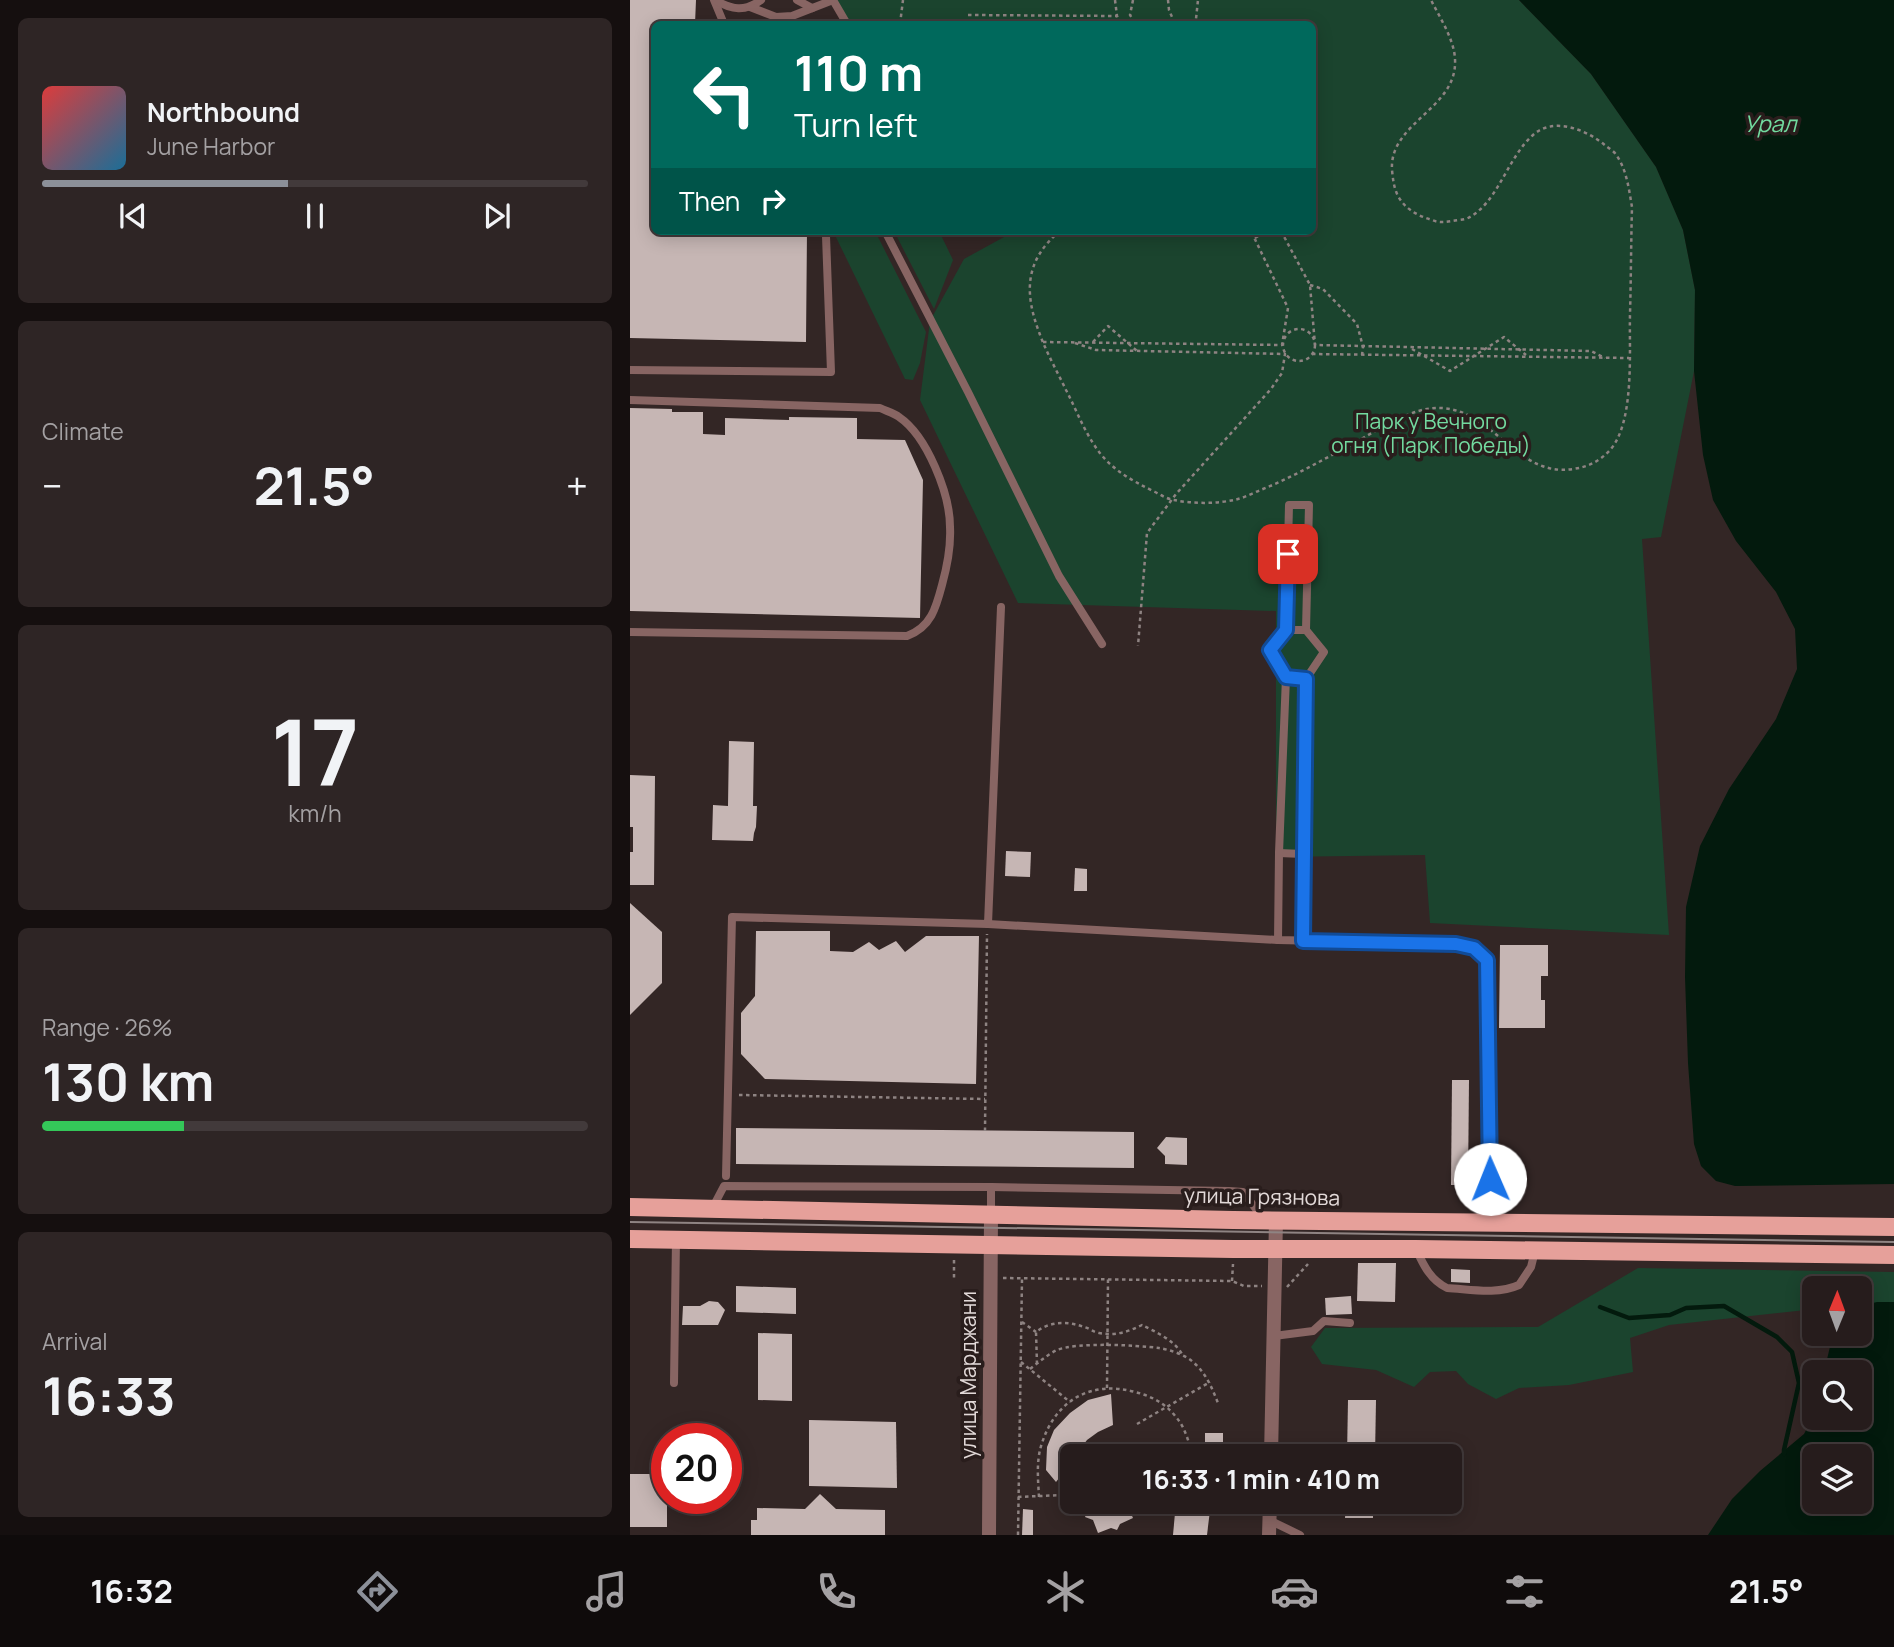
<!DOCTYPE html>
<html lang="en">
<head>
<meta charset="utf-8">
<style>
	:root { --surface:#261c1c; --page:#2e2525; --text:#f1f3f6; --muted:#a4a1a3; --line:#423a3b; --accent:#8c9099 }
	body { margin:0; font-family:Manrope,sans-serif; background:var(--page); color:var(--text); height:100vh; display:flex; flex-direction:column; font-size:26px; white-space:nowrap }
	* { box-sizing:border-box; margin:0 }
	p { font-size:23px; color:var(--muted) }
	.icon { flex:none; width:38px; height:38px; fill:none; stroke:currentColor; stroke-width:2; stroke-linecap:round; stroke-linejoin:round }
	.map { position:relative; flex:1; overflow:hidden }
	.side { display:flex; flex-direction:column; gap:18px; padding:18px; background:#150f0f; width:630px }
	.side>* { flex:none }
	.guide { position:absolute; left:21px; top:21px; width:665px; height:214px; border-radius:10px; box-shadow:0 4px 18px #0003,0 0 0 2px var(--line); background:#00695c; color:#fff; overflow:hidden }
	.needle { width:46px; rotate:1deg }
	.tools { position:absolute; left:1172px; top:1276px; display:grid; gap:14px }
	.tools a { display:grid; place-items:center; width:70px; height:70px; border-radius:10px; background:var(--surface); box-shadow:0 4px 18px #0003,0 0 0 2px var(--line); font-size:35px }
	.speed { position:absolute; left:21px; top:1423px; display:flex; gap:14px; font-size:35px; font-weight:700; text-align:center }
	.speed>* { display:grid; place-content:center; width:91px; height:91px; border-radius:50%; background:var(--surface); box-shadow:0 4px 18px #0003,0 0 0 2px var(--line); line-height:1 }
	.speed .limit { border:10px solid #d22; background:#fff; color:#111 }
	.pin { position:absolute; display:grid; place-items:center; width:60px; height:60px; color:#fff; margin:-30px; border-radius:14px; box-shadow:0 4px 10px #0006 }
	.me { position:absolute; width:77px; margin:-38px; rotate:359deg; stroke-linejoin:round; filter:drop-shadow(0 0 5px #0008) }
	.turn { display:flex; align-items:center; gap:24px; height:147px; padding:0 28px; font-size:32px }
	.turn .icon { width:91px; height:91px; stroke-width:2.5 }
	.turn b { display:block; font-size:49px; line-height:60px }
	.then { display:flex; align-items:center; height:66px; padding:0 28px; background:#0003; gap:14px; font-size:26px }
	.big { font-size:52px; font-weight:700; line-height:1.1 }
	.side .tile { flex:1; display:flex; flex-direction:column; justify-content:center; gap:10px; min-width:0; padding:0 24px; border-radius:10px; background:var(--page) }
	.side .dial { align-items:center; gap:0 }
	.dial b { font-size:91px; line-height:1 }
	.song { display:flex; align-items:center; gap:21px }
	.cover { width:84px; height:84px; border-radius:10px; background:linear-gradient(135deg,hsl(0 70% 55%),hsl(200 70% 35%)) }
	.played { height:7px; border-radius:4px; background:linear-gradient(90deg,var(--accent) 45%,var(--line) 45%) }
	.keys { display:flex; justify-content:space-around; direction:ltr }
	.heat { display:flex; justify-content:space-between; align-items:center; font-size:38px; direction:ltr }
	.charge { height:10px; border-radius:5px; background:linear-gradient(90deg,#34c759 26%,var(--line) 0) }
	.trip { position:absolute; left:430px; top:1444px; width:402px; height:70px; border-radius:10px; background:var(--surface); box-shadow:0 4px 18px #0003,0 0 0 2px var(--line); font-weight:700; line-height:70px; text-align:center }
	.tab-bar { display:flex; height:112px; justify-content:space-around; align-items:center; background:#0f0b0b; color:var(--muted) }
	.tab-bar .icon { width:49px; height:49px }
	.tab-bar .selected { color:var(--accent) }
	.tab-bar b { font-size:32px; color:var(--text) }
	main { display:flex; flex:1; min-height:0 }
	.map>svg:first-child { display:block }
	.green { fill:#1b442e }
	.water { fill:#031a0d; fill-rule:evenodd }
	.lines { fill:none; stroke-linecap:round; stroke-linejoin:round }
	.stream { stroke:#031a0d; stroke-width:4.5 }
	.building { fill:#c6b6b4 }
	.path { stroke:#8e8382; stroke-width:2.5; stroke-dasharray:3.5 3.5; stroke-linecap:butt }
	.service { stroke:#886563; stroke-width:8 }
	.tertiary { stroke:#886563; stroke-width:14 }
	.primary { stroke:#e6a09a; stroke-width:18 }
	.tram { stroke:#8f8483; stroke-width:2 }
	.route-casing { stroke:#114b97; stroke-width:18 }
	.route { stroke:#1a73e8; stroke-width:12 }
	.labels { text-anchor:middle; stroke-width:7; stroke-linejoin:round; paint-order:stroke }
	.park-label { font-size:21px; fill:#73dba0; stroke:#291d1c }
	.street-label { font-size:21px; fill:#e2d9d8; stroke:#291d1c }
	.water-label { font-size:23px; font-style:italic; fill:#72da9f; stroke:#291d1c }
</style>
</head>
<body>
<main>
<section class="side">
<div class="tile">
<div class="song"><i class="cover"></i><div><b>Northbound</b><p>June Harbor</p></div></div>
<div class="played"></div>
<div class="keys"><svg class="icon" aria-label="previous" viewBox="0 0 24 24"><path d="M18 5L8 12l10 7zM5 5v14"/></svg><svg class="icon" aria-label="pause" viewBox="0 0 24 24"><path d="M8 5v14M16 5v14"/></svg><svg class="icon" aria-label="next" viewBox="0 0 24 24"><path d="M6 5l10 7-10 7zM19 5v14"/></svg></div>
</div>
<div class="tile"><p>Climate</p>
<div class="heat"><a>−</a><b class="big">21.5°</b><a>+</a></div>
</div>
<div class="tile dial"><b>17</b><p>km/h</p></div>
<div class="tile"><p>Range · 26%</p><b class="big">130 km</b><div class="charge"></div></div>
<div class="tile"><p>Arrival</p><b class="big">16:33</b></div>
</section>
<div class="map">
<svg width="1264" height="1535" viewBox="0 0 1264 1535">
	<rect width="100%" height="100%" fill="#332625"/>
	<g class="green">
		<polygon points="203,0 889,0 961,74 1026,167 1053,230 1065,290 1064,371 1031,537 1012,539 1039,935 800,923 795,855 646,857 646,611 388,603 290,400 300,321 334,259 385,231 682,231 682,24 215,24"/>
		<polygon points="203,231 245,231 296,332 290,363 283,380 275,379"/>
		<polygon points="264,231 309,231 323,260 304,309"/>
		<polygon points="1008,1268 1264,1272 1264,1302 1230,1304 1230,1288 1185,1288 1185,1309 1039,1325 1000,1338 1003,1372 939,1385 889,1388 866,1399 838,1384 826,1371 800,1372 784,1387 746,1370 692,1364 681,1347 695,1328 908,1327"/>
	</g>
	<g class="water">
		<polygon points="889,0 1264,0 1264,1184 1105,1186 1086,1181 1071,1166 1064,1144 1058,1063 1055,977 1056,907 1070,846 1099,789 1146,719 1167,669 1165,629 1146,592 1106,541 1083,500 1073,455 1064,371 1065,290 1053,230 1026,167 961,74"/>
		<path d="M1247,1302H1264V1535H1078L1102,1499L1130,1471L1174,1434L1185,1413V1418H1230V1372H1194L1203,1334H1230V1306ZM1185,1456H1230V1502H1185Z"/>
	</g>
	<g class="lines">
		<polyline class="stream" points="970,1307 999,1318 1040,1315 1056,1308 1094,1306 1147,1337 1162,1352 1169,1383 1154,1450 1154,1454"/>
	</g>
	<g class="building">
		<polygon points="0,0 66,0 65,24 24,24 24,231 177,231 176,342 0,338"/>
		<polygon points="0,408 42,409 42,412 73,412 73,434 95,435 95,418 159,420 159,417 227,418 227,439 275,440 293,480 290,618 0,611"/>
		<polygon points="99,741 124,742 123,806 127,806 126,827 124,833 123,841 82,840 83,805 98,806"/>
		<polygon points="0,775 25,776 24,885 0,885 0,852 3,852 3,827 0,827"/>
		<polygon points="376,851 401,852 400,877 375,876"/>
		<polygon points="445,868 457,869 457,891 444,891"/>
		<polygon points="0,903 32,932 32,983 0,1015"/>
		<polygon points="126,931 200,931 200,951 223,952 239,942 249,950 266,941 275,952 296,936 349,936 346,1084 135,1079 111,1054 111,1013 125,996"/>
		<polygon points="870,945 918,945 918,976 911,976 911,1000 915,1000 915,1028 869,1028"/>
		<polygon points="822,1080 839,1080 838,1185 821,1185"/>
		<polygon points="106,1128 504,1132 504,1168 106,1164"/>
		<polygon points="536,1137 557,1138 557,1165 535,1164 535,1156 527,1148"/>
		<polygon points="728,1263 766,1263 765,1302 727,1301"/>
		<polygon points="821,1269 840,1270 840,1283 821,1282"/>
		<polygon points="106,1286 166,1288 166,1314 106,1312"/>
		<polygon points="721,1296 722,1314 696,1315 695,1298"/>
		<polygon points="79,1301 88,1302 95,1310 88,1325 52,1325 53,1306 70,1306"/>
		<polygon points="128,1333 162,1334 162,1401 128,1400"/>
		<polygon points="481,1394 483,1425 468,1432 457,1440 445,1456 443,1456 443,1460 426,1482 416,1470 417,1447 424,1430 440,1413 458,1400"/>
		<polygon points="718,1400 746,1400 745,1456 717,1456"/>
		<polygon points="179,1420 266,1422 267,1488 179,1486"/>
		<rect x="575" y="1433" width="18" height="16"/>
		<rect x="0" y="1474" width="37" height="53"/>
		<polygon points="190,1494 206,1509 255,1510 255,1535 121,1535 121,1520 127,1520 127,1508 175,1509"/>
		<polygon points="455,1502 496,1502 503,1518 490,1524 487,1530 481,1528 468,1533 463,1520 455,1517 458,1510"/>
		<polygon points="546,1502 581,1502 577,1535 543,1535"/>
		<polygon points="716,1502 743,1502 743,1518 715,1518"/>
		<polygon points="393,1509 403,1510 403,1535 392,1535"/>
	</g>
	<g class="lines">
		<g class="path">
			<polyline points="485,0 487,16 491,24"/>
			<polyline points="503,0 500,15 506,24"/>
			<polyline points="538,0 539,10 545,24"/>
			<polyline points="338,15 487,16"/>
			<polyline points="270,24 273,0"/>
			<polyline points="562,24 566,19 568,0"/>
			<path d="M430,231C395,260 394,292 409,332C416,352 427,371 436,390C445,407 452,426 463,443C478,468 499,479 525,492C531,495 537,499 544,500C563,504 589,504 608,499C616,497 625,492 633,489C663,477 690,461 719,446C745,432 781,406 812,408C864,411 888,478 943,469C958,467 970,461 980,450C1005,422 999,350 1000,314C1001,279 1001,243 1002,207C999,190 997,171 987,156C985,152 980,149 976,146C957,130 924,116 903,135C877,158 868,203 838,218C834,220 827,220 822,221C815,222 809,223 802,220C788,216 775,209 768,196C764,188 763,180 762,170C759,122 828,109 825,59C824,39 810,18 801,0"/>
			<polyline points="651,231 680,285 685,345 961,351 975,358"/>
			<polyline points="625,238 636,231"/>
			<polyline points="680,285 693,289 727,324 733,347 732,355"/>
			<circle cx="669" cy="345" r="16"/>
			<polyline points="413,342 652,345 658,308 621,231"/>
			<polyline points="463,342 478,326 507,351"/>
			<polyline points="445,343 466,350 655,354 652,373 641,389 546,494 517,533 508,646"/>
			<polyline points="782,349 820,371 874,337 896,355"/>
			<polyline points="682,354 999,358"/>
			<polyline points="109,1095 355,1099"/>
			<polyline points="355,1131 357,934"/>
			<polyline points="324,1260 324,1278"/>
			<polyline points="373,1278 602,1281 614,1286 632,1286"/>
			<polyline points="602,1281 603,1264"/>
			<polyline points="657,1287 678,1264"/>
			<polyline points="392,1322 406,1332"/>
			<polyline points="391,1362 440,1402"/>
			<path d="M407,1364L406,1332C420,1321 438,1321 454,1327C459,1328 463,1332 469,1333C485,1336 498,1332 512,1325C526,1332 546,1341 553,1356"/>
			<path d="M400,1369C409,1362 417,1355 427,1350C447,1342 505,1345 529,1348C540,1350 554,1354 563,1362C576,1373 582,1388 588,1403"/>
			<polyline points="477,1388 478,1279"/>
			<polyline points="507,1424 580,1382"/>
			<polyline points="388,1497 432,1495"/>
			<path d="M409,1497C408,1479 406,1460 412,1443C426,1400 461,1380 505,1392C521,1396 535,1403 546,1417C555,1427 559,1443 563,1456"/>
			<polyline points="388,1535 392,1279"/>
		</g>
		<g class="service">
			<polyline points="84,0 94,24"/>
			<path d="M85,0C102,10 115,12 131,0"/>
			<polyline points="167,0 182,8"/>
			<polyline points="203,0 217,24"/>
			<polyline points="120,7 146,17 162,16 203,0"/>
			<polyline points="255,231 338,392 429,576 472,644"/>
			<polyline points="0,370 201,372 196,236 194,231"/>
			<path d="M0,400L250,408C256,411 264,413 269,417C297,436 320,494 320,527C321,546 317,567 312,585C306,608 301,627 277,636L0,632"/>
			<polyline points="656,630 676,630"/>
			<polyline points="656,677 676,679"/>
			<polyline points="649,853 673,854"/>
			<polyline points="358,924 648,940 826,944 844,948 857,960 860,1222"/>
			<polyline points="648,940 649,853 656,677 640,650 656,630 659,505 679,505 676,630 694,652 676,679 672,941"/>
			<polyline points="96,1176 102,917 358,924 371,607"/>
			<polyline points="361,1187 361,1215"/>
			<polyline points="83,1207 94,1186 361,1187 599,1191 613,1192 633,1218"/>
			<path d="M786,1249C793,1264 800,1280 817,1288C839,1289 867,1295 889,1285L901,1267L905,1251"/>
			<polyline points="644,1336 683,1331 694,1321 720,1323"/>
			<polyline points="44,1383 46,1239"/>
			<polyline points="639,1520 670,1535"/>
		</g>
		<g class="tertiary">
			<polyline points="641,1456 646,1220"/>
			<polyline points="359,1535 361,1215"/>
			<polyline points="639,1535 640,1502"/>
		</g>
		<g class="primary">
			<polyline points="0,1207 603,1220 1264,1227"/>
			<polyline points="0,1239 603,1249 786,1249 1264,1255"/>
		</g>
		<polyline class="tram" points="0,1222 1264,1242"/>
	</g>
	<g class="lines">
		<g class="route-casing">
			<polyline id="route" points="658,554 656,630 640,650 656,677 676,679 673,941 826,944 844,948 857,960 860,1179"/>
		</g>
		<use href="#route" class="route"/>
	</g>
	<g class="labels">
		<g class="park-label">
			<text x="801" y="429">Парк у Вечного<tspan x="801" dy="24">огня (Парк Победы)</tspan></text>
		</g>
		<g class="street-label">
			<text transform="translate(632 1197) rotate(1)" y="7">улица Грязнова</text>
			<text transform="translate(339 1375) rotate(-90)" y="7">улица Марджани</text>
		</g>
		<g class="water-label">
			<text x="1140" y="132">Урал</text>
		</g>
	</g>
</svg>
<div class="tools">
<a><svg class="needle" viewBox="-14 -14 28 28"><path d="M0-13l5 13h-10z" fill="#e53935"/><path d="M0 13l5-13h-10z" fill="#a4a1a3"/></svg></a>
<a><svg class="icon" aria-label="search" viewBox="0 0 24 24"><circle cx="10" cy="10" r="6"/><path d="M15 15l6 6"/></svg></a>
<a><svg class="icon" aria-label="layers" viewBox="0 0 24 24"><path d="M12 4l9 5-9 5-9-5zM3 14l9 5 9-5"/></svg></a>
</div>
<div class="speed"><div class="limit">20</div></div>
<div class="pin" style="left:658px;top:554px;background:#d93025"><svg class="icon" aria-label="arrive" viewBox="0 0 24 24"><path d="M6 21V4h12l-3 4 3 4H6"/></svg></div>
<svg class="me" style="left:860px;top:1179px" viewBox="-20 -20 40 40"><circle r="19" fill="#fff"/><path d="M0-13L10 11 0 6-10 11z" fill="#1a73e8"/></svg>
<div class="trip">16:33 · 1 min · 410 m</div>
<div class="guide">
<div class="turn"><svg class="icon" aria-label="left" viewBox="0 0 24 24"><path d="M17 20v-9H6M10 6l-5 5 5 5"/></svg><div><b>110 m</b>Turn left</div></div>
<div class="then">Then<svg class="icon" aria-label="right" viewBox="0 0 24 24"><path d="M7 20v-9h11M14 6l5 5-5 5"/></svg></div>
</div>
</div>
</main>
<nav class="tab-bar">
<b>16:32</b>
<svg class="icon selected" aria-label="directions" viewBox="0 0 24 24"><path d="M12 3l9 9-9 9-9-9zM9 14v-3h6M13 9l2 2-2 2"/></svg>
<svg class="icon" aria-label="music" viewBox="0 0 24 24"><path d="M9 18V5l10-2v13"/><circle cx="6" cy="18" r="3"/><circle cx="16" cy="16" r="3"/></svg>
<svg class="icon" aria-label="phone" viewBox="0 0 24 24"><path d="M5 4h4l2 5-3 2q2 4 5 5l2-3 5 2v4C11 20 4 13 5 4z"/></svg>
<svg class="icon" aria-label="climate" viewBox="0 0 24 24"><path d="M12 3v18M4 7l16 10M4 17L20 7"/></svg>
<svg class="icon" aria-label="car" viewBox="0 0 24 24"><path d="M5 17H2v-5l4-1 3-4h7l3 4 3 1v5h-3M9 17h6M6 11h13"/><circle cx="7" cy="17" r="2"/><circle cx="17" cy="17" r="2"/></svg>
<svg class="icon" aria-label="filters" viewBox="0 0 24 24"><path d="M4 7h16M4 17h16"/><circle cx="9" cy="7" r="2"/><circle cx="15" cy="17" r="2"/></svg>
<b>21.5°</b>
</nav>
</body>
</html>
